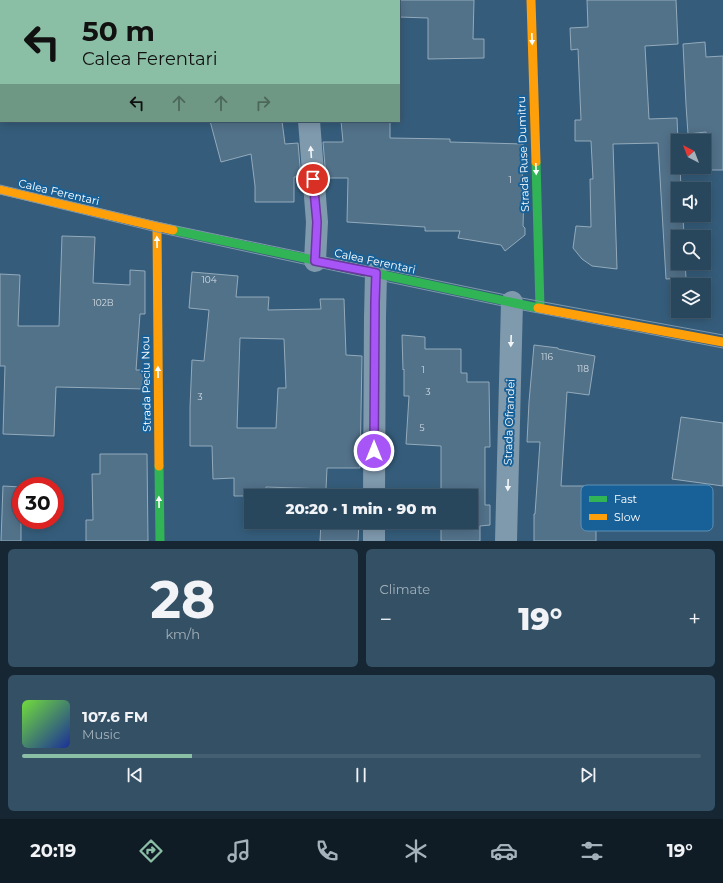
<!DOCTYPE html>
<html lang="en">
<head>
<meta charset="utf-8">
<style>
	:root { --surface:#28465c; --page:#345065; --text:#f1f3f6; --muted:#a5b1bb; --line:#445e72; --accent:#8abfa5 }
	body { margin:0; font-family:Montserrat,sans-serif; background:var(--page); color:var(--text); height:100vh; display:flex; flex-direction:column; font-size:15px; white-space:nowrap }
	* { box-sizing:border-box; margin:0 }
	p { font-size:13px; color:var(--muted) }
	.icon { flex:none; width:22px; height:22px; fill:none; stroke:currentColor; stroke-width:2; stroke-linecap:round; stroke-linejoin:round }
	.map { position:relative; height:541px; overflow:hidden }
	.sheet { display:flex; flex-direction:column; gap:8px; padding:8px; background:#162633; flex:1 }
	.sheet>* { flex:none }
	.guide { position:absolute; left:0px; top:0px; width:400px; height:122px; box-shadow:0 2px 10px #0003,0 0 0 1px var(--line); background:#8abfa5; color:#111; overflow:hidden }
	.needle { width:26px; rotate:318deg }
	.buttons { position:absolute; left:671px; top:134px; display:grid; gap:8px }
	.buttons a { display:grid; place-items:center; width:40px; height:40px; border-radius:0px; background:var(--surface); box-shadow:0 2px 10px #0003,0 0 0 1px var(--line); font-size:20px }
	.speed { position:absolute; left:12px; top:477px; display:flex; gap:8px; font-size:20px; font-weight:700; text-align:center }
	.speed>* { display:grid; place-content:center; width:52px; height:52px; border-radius:50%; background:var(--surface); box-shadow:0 2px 10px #0003,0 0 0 1px var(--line); line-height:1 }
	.speed .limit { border:6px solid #d22; background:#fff; color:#111 }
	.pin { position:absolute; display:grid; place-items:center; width:34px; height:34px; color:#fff; margin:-17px; border:2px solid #fff; border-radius:50%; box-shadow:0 1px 4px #0007 }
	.me { position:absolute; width:44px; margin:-22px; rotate:0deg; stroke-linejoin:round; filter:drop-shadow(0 0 3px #0008) }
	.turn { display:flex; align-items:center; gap:14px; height:84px; padding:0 16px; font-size:18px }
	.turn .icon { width:52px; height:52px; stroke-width:2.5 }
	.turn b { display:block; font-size:28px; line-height:34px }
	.lanes { display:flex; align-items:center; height:38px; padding:0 16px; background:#0003; justify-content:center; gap:20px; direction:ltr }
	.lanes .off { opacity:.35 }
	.big { font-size:30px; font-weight:800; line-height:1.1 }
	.sheet .tile { flex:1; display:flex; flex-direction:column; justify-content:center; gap:6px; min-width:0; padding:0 14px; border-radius:6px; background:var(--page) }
	.sheet .dial { align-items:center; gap:0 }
	.dial b { font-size:52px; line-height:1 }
	.song { display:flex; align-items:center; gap:12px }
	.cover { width:48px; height:48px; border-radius:6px; background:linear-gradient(135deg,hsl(100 70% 55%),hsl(230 70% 35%)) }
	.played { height:4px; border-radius:2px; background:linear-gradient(90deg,var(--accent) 25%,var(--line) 25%) }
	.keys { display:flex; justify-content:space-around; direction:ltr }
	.heat { display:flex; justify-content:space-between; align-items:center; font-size:22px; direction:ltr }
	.sheet .tiles { flex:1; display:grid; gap:8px; grid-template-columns:1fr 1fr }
	.tile:last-child { grid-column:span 2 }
	.trip { position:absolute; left:244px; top:489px; width:234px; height:40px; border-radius:0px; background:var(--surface); box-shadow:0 2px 10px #0003,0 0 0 1px var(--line); font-weight:800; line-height:40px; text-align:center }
	.tabs { display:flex; height:64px; justify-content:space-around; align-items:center; background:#101c25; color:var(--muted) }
	.tabs .icon { width:28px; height:28px }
	.tabs .current { color:var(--accent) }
	.tabs b { font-size:18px; color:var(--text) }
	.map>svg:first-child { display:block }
	.building { fill:#52728a; stroke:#93aabb; fill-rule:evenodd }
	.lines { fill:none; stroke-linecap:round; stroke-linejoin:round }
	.street { stroke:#7f99ad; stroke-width:22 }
	.fast { stroke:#30b455; stroke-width:9 }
	.slow { stroke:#ff9f0a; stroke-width:9 }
	.tram { stroke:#7f98ab; stroke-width:1 }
	.oneway { fill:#fff }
	.oneway2 { fill:#f2f5f7 }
	.route-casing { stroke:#6d37a1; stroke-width:10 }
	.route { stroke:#a855f7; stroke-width:7 }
	.labels { text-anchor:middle; stroke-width:4; stroke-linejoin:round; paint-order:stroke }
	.number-label { font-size:9px; fill:#d4dce2 }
	.street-label { font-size:11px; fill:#fff; stroke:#186198 }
	.key { fill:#186198; stroke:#5d90b7; stroke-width:1 }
	.key-label { font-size:11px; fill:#fff }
</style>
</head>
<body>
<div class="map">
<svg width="723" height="541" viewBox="0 0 723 541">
	<rect width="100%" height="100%" fill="#355d7b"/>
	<g class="building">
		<polygon points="388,0 474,0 473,39 484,39 484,58 428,59 428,18 399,17 399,1 388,1"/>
		<polygon points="587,0 676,0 678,44 645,46 649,119 677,118 678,141 678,167 680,167 681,189 678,189 678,215 683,215 684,237 678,237 678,263 685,263 686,278 666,279 658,143 613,144 617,269 592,266 582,259 573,248 576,226 591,227 590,179 593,179 591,141 575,141 575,120 581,120 578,49 571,50 570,28 588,27"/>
		<polygon points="705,42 706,57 723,56 723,170 711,170 706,132 688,134 686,105 683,44"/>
		<polygon points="210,121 282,121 285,144 298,143 301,177 294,177 294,202 255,202 255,186 251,154 221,162"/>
		<polygon points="341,121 390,121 390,138 450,139 450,142 523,144 522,193 524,193 523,226 525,228 525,235 505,251 501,245 458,238 460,231 425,231 425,227 347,222 348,178 326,178 323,142 343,142"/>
		<polygon points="62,236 95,237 93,283 130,285 130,270 145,271 145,314 140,314 136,370 146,370 146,389 56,387 54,436 3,434 5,366 0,366 0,274 20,275 18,326 59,326"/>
		<path d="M192,272L238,276L236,297H269L268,310L321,309L320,299H344L346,355L362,356L360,468H327L326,489L266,487V496H234V478L213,479L212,446H190V407L192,360L204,361L209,310L189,308ZM240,338L284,339L286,388H278L276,428H237Z"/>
		<polygon points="402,335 425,337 425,349 461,349 461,373 467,373 467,382 489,382 490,447 485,447 485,505 490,505 490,525 480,526 480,541 441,541 441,522 471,522 471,496 441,496 441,446 406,444 409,396 404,396 404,369 403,370"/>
		<polygon points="534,345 558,348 558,349 595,356 589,395 567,392 561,486 596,486 596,541 534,541 534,514 535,514 540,442 527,442 529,402"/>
		<polygon points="681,417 723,423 723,486 672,479"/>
		<polygon points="100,454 147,454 148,541 86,541 86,520 93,520 92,474 100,474"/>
		<polygon points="3,486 21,487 21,541 1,541"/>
		<polygon points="321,522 359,522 358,541 320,541"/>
	</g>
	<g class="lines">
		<g class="street">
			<polyline points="298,0 299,1"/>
			<polyline points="309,121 317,222 315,261"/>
			<polyline points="374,496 375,317 376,273"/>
			<polyline points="374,541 374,522"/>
			<polyline points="506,541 512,302"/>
		</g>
		<g class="fast">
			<polyline points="536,162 540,308"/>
			<polyline points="173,230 538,308"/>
			<polyline points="159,466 160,541"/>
		</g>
		<g class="slow">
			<polyline points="531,0 536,162"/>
			<polyline points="0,190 173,230"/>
			<polyline points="157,227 159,466"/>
			<polyline points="538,308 723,342"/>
		</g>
		<g class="tram">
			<polyline points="0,185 157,222 511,296 723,335"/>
			<polyline points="0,194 157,232 322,268 512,308 723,348"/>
		</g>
	</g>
	<defs><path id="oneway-solid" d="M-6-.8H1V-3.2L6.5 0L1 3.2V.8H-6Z"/></defs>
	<g class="oneway">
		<use href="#oneway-solid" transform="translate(532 39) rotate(88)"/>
		<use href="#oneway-solid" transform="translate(536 169) rotate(88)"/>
		<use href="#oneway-solid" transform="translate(157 242) rotate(-91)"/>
		<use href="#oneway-solid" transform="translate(158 372) rotate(-91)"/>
		<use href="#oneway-solid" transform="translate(159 502) rotate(-91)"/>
	</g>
	<g class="oneway2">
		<use href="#oneway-solid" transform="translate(311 152) rotate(-94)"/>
		<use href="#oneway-solid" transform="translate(511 341) rotate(92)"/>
		<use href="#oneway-solid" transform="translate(508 485) rotate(92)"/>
	</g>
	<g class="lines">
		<g class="route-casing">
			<polyline id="route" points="313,179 317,222 315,261 376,273 375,302 374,451"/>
		</g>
		<use href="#route" class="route"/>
	</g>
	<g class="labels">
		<g class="number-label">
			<text x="510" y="183">1</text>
			<text x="209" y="283">104</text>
			<text x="103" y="306">102B</text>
			<text x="547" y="360">116</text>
			<text x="583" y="372">118</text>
			<text x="423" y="373">1</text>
			<text x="428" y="395">3</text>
			<text x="200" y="400">3</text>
			<text x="422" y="431">5</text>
		</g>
		<g class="street-label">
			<text transform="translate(523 154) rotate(-92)" y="4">Strada Ruse Dumitru</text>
			<text transform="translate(59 192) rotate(13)" y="4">Calea Ferentari</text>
			<text transform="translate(375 261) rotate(12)" y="4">Calea Ferentari</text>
			<text transform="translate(146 384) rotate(-91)" y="4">Strada Peciu Nou</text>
			<text transform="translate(509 422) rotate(-88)" y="4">Strada Ofrandei</text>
		</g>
	</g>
	<rect x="581" y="485" width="132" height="46" rx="6" class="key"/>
	<rect x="589" y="496" width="18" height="6" fill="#30b455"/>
	<rect x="589" y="514" width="18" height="6" fill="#ff9f0a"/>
	<g class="key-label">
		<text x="614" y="503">Fast</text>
		<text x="614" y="521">Slow</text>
	</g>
</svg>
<div class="buttons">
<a><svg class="needle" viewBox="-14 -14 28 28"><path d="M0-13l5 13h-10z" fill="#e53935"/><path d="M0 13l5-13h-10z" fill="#a5b1bb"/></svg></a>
<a><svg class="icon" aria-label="sound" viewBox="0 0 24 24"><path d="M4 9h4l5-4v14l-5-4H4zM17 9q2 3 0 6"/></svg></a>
<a><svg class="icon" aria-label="search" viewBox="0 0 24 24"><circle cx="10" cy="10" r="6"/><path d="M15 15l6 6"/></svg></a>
<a><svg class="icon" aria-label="layers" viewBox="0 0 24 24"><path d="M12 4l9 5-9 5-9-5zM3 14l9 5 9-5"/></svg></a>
</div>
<div class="speed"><div class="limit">30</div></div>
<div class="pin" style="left:313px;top:179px;background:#d93025"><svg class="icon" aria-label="arrive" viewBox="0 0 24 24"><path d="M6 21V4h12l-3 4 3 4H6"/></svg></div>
<svg class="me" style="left:374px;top:451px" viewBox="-20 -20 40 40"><circle r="17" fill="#a855f7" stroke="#fff" stroke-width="3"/><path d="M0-11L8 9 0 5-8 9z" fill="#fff"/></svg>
<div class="trip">20:20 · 1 min · 90 m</div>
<div class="guide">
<div class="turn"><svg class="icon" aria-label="left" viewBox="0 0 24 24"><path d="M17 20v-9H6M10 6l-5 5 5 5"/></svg><div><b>50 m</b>Calea Ferentari</div></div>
<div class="lanes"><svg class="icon" aria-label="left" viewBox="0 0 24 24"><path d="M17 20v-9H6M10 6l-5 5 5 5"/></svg><svg class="icon off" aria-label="ahead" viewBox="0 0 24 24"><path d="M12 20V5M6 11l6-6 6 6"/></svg><svg class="icon off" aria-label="ahead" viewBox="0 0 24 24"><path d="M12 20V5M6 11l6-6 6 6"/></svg><svg class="icon off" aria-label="right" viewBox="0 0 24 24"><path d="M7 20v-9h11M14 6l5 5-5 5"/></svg></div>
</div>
</div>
<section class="sheet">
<div class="tiles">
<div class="tile dial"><b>28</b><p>km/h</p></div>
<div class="tile"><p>Climate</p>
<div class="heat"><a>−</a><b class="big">19°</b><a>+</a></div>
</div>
<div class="tile">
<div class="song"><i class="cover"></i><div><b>107.6 FM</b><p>Music</p></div></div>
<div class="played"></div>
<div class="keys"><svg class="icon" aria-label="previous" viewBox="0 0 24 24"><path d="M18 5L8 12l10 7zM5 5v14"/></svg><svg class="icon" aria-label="pause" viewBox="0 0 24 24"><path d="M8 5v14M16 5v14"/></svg><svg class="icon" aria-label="next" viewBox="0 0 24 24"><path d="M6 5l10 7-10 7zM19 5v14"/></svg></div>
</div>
</div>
</section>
<nav class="tabs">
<b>20:19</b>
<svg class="icon current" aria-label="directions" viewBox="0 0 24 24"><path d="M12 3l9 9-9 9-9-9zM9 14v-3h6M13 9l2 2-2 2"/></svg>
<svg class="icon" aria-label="music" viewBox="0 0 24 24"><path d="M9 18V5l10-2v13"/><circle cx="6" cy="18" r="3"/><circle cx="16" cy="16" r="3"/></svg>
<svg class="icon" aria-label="phone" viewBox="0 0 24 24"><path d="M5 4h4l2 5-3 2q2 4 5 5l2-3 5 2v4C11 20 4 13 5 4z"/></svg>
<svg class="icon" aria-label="climate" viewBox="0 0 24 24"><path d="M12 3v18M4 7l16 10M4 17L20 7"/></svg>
<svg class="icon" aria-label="car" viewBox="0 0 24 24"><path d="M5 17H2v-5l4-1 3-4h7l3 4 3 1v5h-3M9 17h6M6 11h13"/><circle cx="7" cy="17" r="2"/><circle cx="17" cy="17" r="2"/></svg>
<svg class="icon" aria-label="filters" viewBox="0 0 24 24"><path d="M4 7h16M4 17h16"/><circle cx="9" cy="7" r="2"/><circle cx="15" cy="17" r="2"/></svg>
<b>19°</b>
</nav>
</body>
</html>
